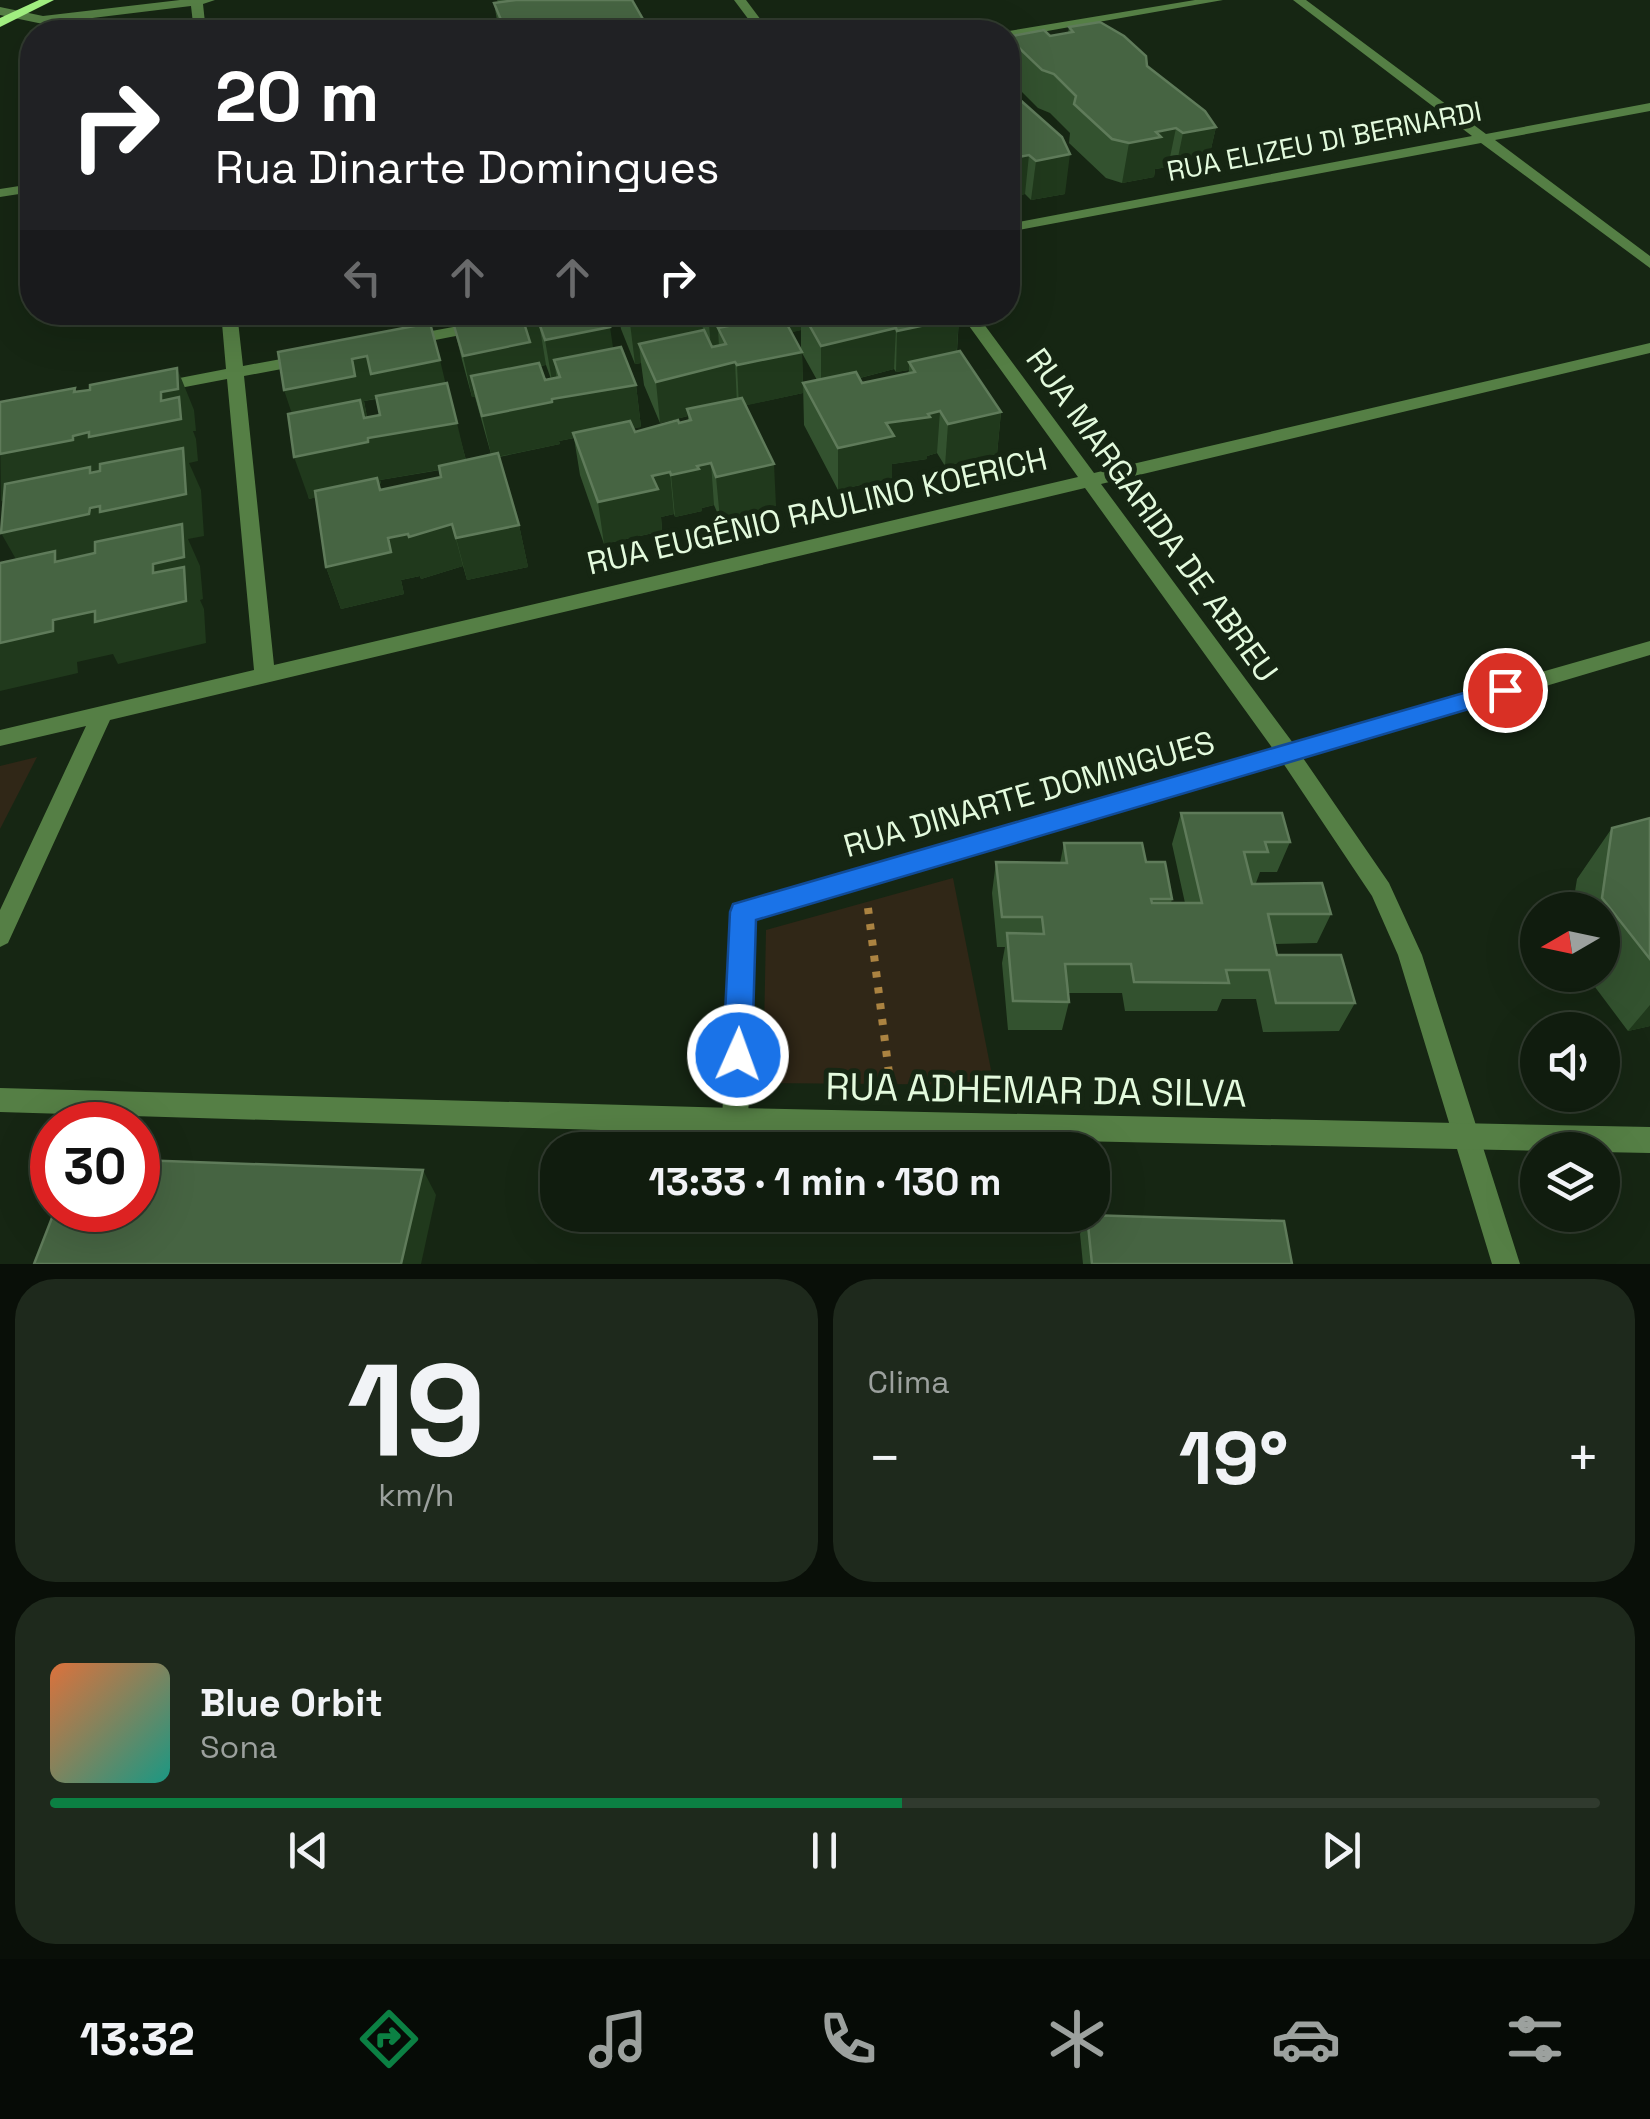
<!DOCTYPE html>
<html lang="pt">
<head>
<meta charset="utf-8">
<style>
	:root { --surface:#101c0e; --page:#1e291c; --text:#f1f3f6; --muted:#9ca19e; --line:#303a2e; --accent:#0b8043 }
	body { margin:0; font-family:"Space Grotesk",sans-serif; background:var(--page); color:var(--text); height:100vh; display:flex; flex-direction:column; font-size:38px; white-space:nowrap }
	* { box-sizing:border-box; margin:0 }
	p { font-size:32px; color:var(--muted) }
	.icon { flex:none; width:55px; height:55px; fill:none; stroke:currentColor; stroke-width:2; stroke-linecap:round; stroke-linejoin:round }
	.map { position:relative; height:1264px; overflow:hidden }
	.side { display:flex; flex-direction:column; gap:15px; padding:15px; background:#090f08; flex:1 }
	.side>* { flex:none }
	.banner { position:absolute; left:20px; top:20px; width:1000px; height:305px; border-radius:40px; box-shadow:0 10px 40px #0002,0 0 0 2px var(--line); background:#202124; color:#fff; overflow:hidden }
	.needle { width:65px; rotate:261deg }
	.tools { position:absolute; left:1520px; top:892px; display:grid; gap:20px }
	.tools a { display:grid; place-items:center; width:100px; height:100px; border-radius:50%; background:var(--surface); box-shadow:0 10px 40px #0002,0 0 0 2px var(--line); font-size:50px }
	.speed { position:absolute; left:30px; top:1102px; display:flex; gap:20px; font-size:50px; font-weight:700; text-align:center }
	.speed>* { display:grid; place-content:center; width:130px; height:130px; border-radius:50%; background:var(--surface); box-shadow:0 10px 40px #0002,0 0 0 2px var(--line); line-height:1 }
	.speed .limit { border:15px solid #d22; background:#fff; color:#111 }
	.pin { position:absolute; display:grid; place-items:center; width:85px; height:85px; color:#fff; margin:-42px; border:5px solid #fff; border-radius:50%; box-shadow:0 2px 10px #0007 }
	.me { position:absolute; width:110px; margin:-55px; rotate:2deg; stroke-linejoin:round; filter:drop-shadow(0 0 8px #0008) }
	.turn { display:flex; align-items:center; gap:35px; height:210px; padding:0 30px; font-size:45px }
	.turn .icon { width:130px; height:130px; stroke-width:2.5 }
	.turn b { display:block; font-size:70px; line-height:85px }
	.lanes { display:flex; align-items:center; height:95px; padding:0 30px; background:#0003; justify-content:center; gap:50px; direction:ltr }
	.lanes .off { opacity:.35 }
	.big { font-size:75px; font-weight:700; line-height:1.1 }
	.side .card { flex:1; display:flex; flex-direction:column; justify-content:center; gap:15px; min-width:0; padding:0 35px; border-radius:40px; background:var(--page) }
	.side .dial { align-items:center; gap:0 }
	.dial b { font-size:130px; line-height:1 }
	.song { display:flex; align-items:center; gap:30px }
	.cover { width:120px; height:120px; border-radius:15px; background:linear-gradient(135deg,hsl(20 70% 55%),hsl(170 70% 35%)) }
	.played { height:10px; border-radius:5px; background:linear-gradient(90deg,var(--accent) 55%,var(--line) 55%) }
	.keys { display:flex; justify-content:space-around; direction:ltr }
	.heat { display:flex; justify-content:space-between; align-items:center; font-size:55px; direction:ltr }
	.side .tiles { flex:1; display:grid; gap:15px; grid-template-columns:1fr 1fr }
	.card:last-child { grid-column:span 2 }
	.trip { position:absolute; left:540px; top:1132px; width:570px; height:100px; border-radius:40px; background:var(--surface); box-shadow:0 10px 40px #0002,0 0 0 2px var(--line); font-weight:700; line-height:100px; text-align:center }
	.tab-bar { display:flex; height:160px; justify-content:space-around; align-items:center; background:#060b06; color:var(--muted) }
	.tab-bar .icon { width:70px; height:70px }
	.tab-bar .current { color:var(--accent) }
	.tab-bar b { font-size:45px; color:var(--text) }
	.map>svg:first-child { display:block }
	.green { fill:#302717 }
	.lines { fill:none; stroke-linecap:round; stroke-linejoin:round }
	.path { stroke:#ab8341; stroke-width:8; stroke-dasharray:6 10; stroke-linecap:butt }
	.minor { fill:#557f45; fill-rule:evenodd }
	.tertiary { fill:#557f45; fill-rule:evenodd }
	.secondary { fill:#a1ee81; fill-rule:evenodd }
	.wall { fill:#33522f; fill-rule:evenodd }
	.shaded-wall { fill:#20391c }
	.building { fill:#466442; stroke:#5f7b5a; stroke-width:2.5 }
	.route { fill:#1a73e8; stroke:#114b97; stroke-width:2.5 }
	.labels { text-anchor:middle; stroke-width:10; stroke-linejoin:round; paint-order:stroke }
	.far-street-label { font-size:28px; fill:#e3fadd; stroke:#162613 }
	.street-label { font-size:32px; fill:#e3fadd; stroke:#162613 }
	.near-street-label { font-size:38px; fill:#e3fadd; stroke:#162613 }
</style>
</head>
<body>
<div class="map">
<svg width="1650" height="1264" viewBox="0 0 1650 1264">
	<rect width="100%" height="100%" fill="#162613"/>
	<g class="green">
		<polygon points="37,757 0,829 0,766"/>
		<polygon points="953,878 994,1085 763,1083 766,930"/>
	</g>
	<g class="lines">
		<polyline class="path" points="868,908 891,1089"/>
		<g class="minor">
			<polygon points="180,0 215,0 203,4 206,32 194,32 191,6 43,24 0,15 0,7 43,16"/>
			<polygon points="734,0 746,0 770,32 758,32"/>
			<polygon points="1195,0 1223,0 1008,38 1008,32 1003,32"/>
			<polygon points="1293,0 1306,0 1486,134 1650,103 1650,111 1495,140 1650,256 1650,268 1481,143 1008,232 1008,224 1472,136"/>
			<polygon points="32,184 32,192 0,197 0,189"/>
			<polygon points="221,312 237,312 243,366 303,355 311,360 303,365 244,376 274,665 1078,477 959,312 975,312 1094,473 1650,343 1650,353 1101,484 1293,743 1650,641 1650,655 1303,758 1389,883 1422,955 1520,1264 1492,1264 1398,955 1372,896 1283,763 755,919 748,1121 744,1130 735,1134 726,1130 722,1121 731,912 735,905 1273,749 1085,488 110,720 8,943 0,947 0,910 86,726 0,746 0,730 254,670 227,379 159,392 151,387 159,382 226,369"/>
			<polygon points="480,322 488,327 486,330 410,345 402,340 410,335"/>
		</g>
		<polygon class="tertiary" points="0,1088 735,1108 1650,1127 1650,1153 735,1134 0,1112"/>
		<polygon class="secondary" points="39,0 54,0 0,27 0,18"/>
	</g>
	<g class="wall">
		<polygon points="497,0 632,0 648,28 648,32 499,32 494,3 498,2"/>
		<polygon points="1069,27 1147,66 1216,127 1207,166 1175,172 1168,167 1155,169 1154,177 1122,183 1106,178 1069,143 1070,133 1050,113 1038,108 1014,84 1008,73 1012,36 1050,36 1068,33"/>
		<polygon points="1008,78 1009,90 1065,194 1031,200 1025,194 1009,197 1008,205"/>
		<path d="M487,312L613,348L636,385L641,427L633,428L635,432L688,421V416L660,423L644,385L641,363L635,364L621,329L618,312H771V318L780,316L779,312H955L959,318L957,352L1001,412L997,454L945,466L937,453L927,456V459L892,464V478L838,490L804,425L803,383L817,380L802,353L803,393L746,405L776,506L720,519L714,505L702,508V511L675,517L674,514L661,517L662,531L604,544L580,475L574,438L559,441L560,444L499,457L519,525L528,567L467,580L463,566L421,579L420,576L401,580L404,594L341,609L326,567L316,497L309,499L291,413L445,383L466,460L491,454L475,397H472L462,360L452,319ZM801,330V350L791,332ZM546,365L551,379L545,380L540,366ZM894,369L896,372L909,370L908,373L862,383L860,378ZM376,399L380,415L367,417L364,401ZM440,470L441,477L381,490L379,484L381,483L380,480Z"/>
		<polygon points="1181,813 1290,842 1277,872 1260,872 1256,883 1252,883 1331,914 1317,943 1275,944 1277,955 1355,1003 1339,1031 1263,1032 1256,999 1222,999 1217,1011 1125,1011 1122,993 1068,993 1069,1002 1062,1030 1008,1030 1002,963 1005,947 997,947 992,893 996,862 1060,863 1064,843 1146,862 1172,899 1171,903 1185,903 1172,844"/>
		<polygon points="1650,818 1650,1026 1628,1031 1586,975 1602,975 1602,910 1572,910 1577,879 1612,828"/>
		<polygon points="1087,1215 1292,1264 1083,1264 1080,1234"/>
	</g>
	<g class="shaded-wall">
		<polygon points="648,28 648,32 614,32"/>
		<polygon points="1216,127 1207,166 1175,172 1183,133"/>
		<polygon points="1176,128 1168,167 1155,169 1154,177 1122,183 1129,143 1156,132"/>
		<polygon points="1070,154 1065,194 1031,200 1036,161"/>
		<polygon points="1029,155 1025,194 1009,197 1008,205 1008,159"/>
		<polygon points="684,312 702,312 703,333 639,344 641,363 635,364 630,323"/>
		<polygon points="708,312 771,312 771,337 718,328 719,347 711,349"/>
		<polygon points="789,312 801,312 801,330 790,333"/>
		<polygon points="959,318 956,360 909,362 909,370 896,372 897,331"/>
		<polygon points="539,323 546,365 471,376 475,397 472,397 463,356 525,326"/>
		<polygon points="610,327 616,368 554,360 557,380 552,381 545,340"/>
		<polygon points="896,328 894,369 821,388 821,346"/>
		<polygon points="802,352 803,393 739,407 737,365"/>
		<polygon points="367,356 440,360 450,402 378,398 364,401 367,418 457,423 467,465 380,480 381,483 379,484 390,520 378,484 309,499 294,457 298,432 284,390 352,359"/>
		<polygon points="735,362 737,404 687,409 688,416 660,423 656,382"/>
		<polygon points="177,368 194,410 196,431 193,431 196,439 198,461 189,463 201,490 204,536 188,539 200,566 203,599 200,600 204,609 206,643 118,664 113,654 77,662 78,673 0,691 0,618 53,620 95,611 169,605 25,575 1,533 94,482 1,501 0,427 73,436 161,401 161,392"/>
		<polygon points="636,385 641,427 575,438 573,433 574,438 559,441 560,444 492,458 482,416 552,399"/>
		<polygon points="940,411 937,453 927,456 927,459 892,464 892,478 838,490 838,448 886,423"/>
		<polygon points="1001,412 997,454 945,466 948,424"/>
		<polygon points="711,463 714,505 702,508 702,511 675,517 671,475"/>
		<polygon points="774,464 776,506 720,519 716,477"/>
		<polygon points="670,472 674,514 661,517 662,531 604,544 598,502 652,476"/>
		<polygon points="452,524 463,566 421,579 420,576 401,580 404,594 341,609 326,567 388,538"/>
		<polygon points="519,525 528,567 467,580 456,538"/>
		<polygon points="1650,1005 1650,1026 1628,1031"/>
		<polygon points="423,1170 436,1195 421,1264 401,1264"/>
	</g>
	<g class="building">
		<polygon points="516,0 632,0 648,28 614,32 506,32 494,3"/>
		<polygon points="1100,22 1124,36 1146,56 1147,66 1205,111 1216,127 1183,133 1176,128 1156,132 1161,137 1129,143 1112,139 1074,104 1076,96 1054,74 1042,70 1018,47 1012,36 1044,30 1050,36 1073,32 1069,27"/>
		<polygon points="1008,78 1009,90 1062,137 1070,154 1036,161 1029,155 1008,159 1013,165 1008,166"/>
		<polygon points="487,312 604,312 610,327 545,340 539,323 525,326 530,342 463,356 452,319"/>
		<polygon points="626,312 684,312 630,323"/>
		<polygon points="802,312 871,312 872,314 879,312 955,312 959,318 897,331 896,328 821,346"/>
		<polygon points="782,315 802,352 737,365 735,362 656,382 639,344 704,330 712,347 726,344 718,328"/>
		<polygon points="430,323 440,360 371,374 367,356 352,359 355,376 284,390 278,352"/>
		<polygon points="621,347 636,385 552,399 552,402 482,416 471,376 539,363 545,380 560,377 554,360"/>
		<polygon points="960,351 1001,412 948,424 940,411 928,414 930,417 886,423 894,436 838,448 803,383 856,372 862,383 915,372 909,362"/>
		<polygon points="177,368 178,389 161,392 161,401 179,397 181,419 89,437 89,432 73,436 73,440 0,454 0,402 75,388 74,392 90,390 90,385"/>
		<polygon points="447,383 457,423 368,438 368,442 294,457 288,414 360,400 364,418 380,415 376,396"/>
		<polygon points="742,398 774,464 716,477 711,463 697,466 699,469 671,475 670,472 652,476 658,489 598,502 573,433 630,421 635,432 678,420 679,423 691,420 687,409"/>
		<polygon points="183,448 186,494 100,512 100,506 90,508 89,514 1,533 5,484 90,467 90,473 100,471 100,464"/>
		<polygon points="498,453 519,525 456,538 452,524 409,537 408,534 388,538 391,552 326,567 315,491 377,478 380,490 441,477 439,466"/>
		<polygon points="182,524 184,557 153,564 153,573 184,567 186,601 95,622 95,611 53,620 53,631 0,643 0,563 55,551 55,562 95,553 95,542"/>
		<polygon points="1181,813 1282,813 1290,842 1265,842 1268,852 1244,852 1252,884 1322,883 1331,914 1268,914 1277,955 1341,955 1355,1003 1276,1003 1269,970 1226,970 1229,983 1134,982 1131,964 1065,964 1069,1002 1013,1001 1007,933 1044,934 1042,917 1002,917 996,862 1067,863 1064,843 1142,843 1146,862 1165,862 1172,899 1151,899 1152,903 1202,903"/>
		<polygon points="1650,818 1650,959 1602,898 1612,828"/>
		<polygon points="138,1160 423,1170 401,1264 34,1264 55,1210 138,1210"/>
		<polygon points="1087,1215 1284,1221 1292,1264 1092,1264"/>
	</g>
	<polygon class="route" points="1505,681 1513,683 1517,690 1513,696 756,920 752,1055 748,1065 738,1069 727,1065 723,1055 730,912 733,904"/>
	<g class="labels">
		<g class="far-street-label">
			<text transform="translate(1324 141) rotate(-11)" y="10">RUA ELIZEU DI BERNARDI</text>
		</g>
		<g class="street-label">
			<text transform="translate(817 511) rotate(-13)" y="11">RUA EUGÊNIO RAULINO KOERICH</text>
			<text transform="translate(1152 515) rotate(54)" y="11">RUA MARGARIDA DE ABREU</text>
			<text transform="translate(1029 794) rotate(-16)" y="11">RUA DINARTE DOMINGUES</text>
		</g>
		<g class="near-street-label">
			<text transform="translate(1036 1090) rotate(1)" y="13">RUA ADHEMAR DA SILVA</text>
		</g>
	</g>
</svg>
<div class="tools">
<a><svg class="needle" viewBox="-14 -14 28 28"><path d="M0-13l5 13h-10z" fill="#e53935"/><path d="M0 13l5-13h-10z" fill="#9ca19e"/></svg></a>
<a><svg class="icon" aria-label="sound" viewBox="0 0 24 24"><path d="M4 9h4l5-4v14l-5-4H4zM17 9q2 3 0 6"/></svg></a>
<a><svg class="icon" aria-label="layers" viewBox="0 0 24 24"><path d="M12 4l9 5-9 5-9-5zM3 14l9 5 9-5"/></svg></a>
</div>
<div class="speed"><div class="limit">30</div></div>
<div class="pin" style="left:1505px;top:690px;background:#d93025"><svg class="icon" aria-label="arrive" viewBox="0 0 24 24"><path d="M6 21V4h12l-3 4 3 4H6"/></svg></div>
<svg class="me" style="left:738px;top:1055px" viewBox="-20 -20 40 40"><circle r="17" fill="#1a73e8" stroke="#fff" stroke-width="3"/><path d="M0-11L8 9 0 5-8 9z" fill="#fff"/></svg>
<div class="trip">13:33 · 1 min · 130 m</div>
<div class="banner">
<div class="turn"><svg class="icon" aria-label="right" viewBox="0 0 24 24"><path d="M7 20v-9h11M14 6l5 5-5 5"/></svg><div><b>20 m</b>Rua Dinarte Domingues</div></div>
<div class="lanes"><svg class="icon off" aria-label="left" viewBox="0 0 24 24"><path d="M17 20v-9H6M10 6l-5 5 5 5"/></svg><svg class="icon off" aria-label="ahead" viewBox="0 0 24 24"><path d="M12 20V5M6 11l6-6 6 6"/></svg><svg class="icon off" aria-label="ahead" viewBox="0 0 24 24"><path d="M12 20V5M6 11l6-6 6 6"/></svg><svg class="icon" aria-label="right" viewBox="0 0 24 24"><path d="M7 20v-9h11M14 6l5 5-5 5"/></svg></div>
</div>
</div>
<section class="side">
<div class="tiles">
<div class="card dial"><b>19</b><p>km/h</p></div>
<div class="card"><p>Clima</p>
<div class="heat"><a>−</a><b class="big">19°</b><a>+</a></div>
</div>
<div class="card">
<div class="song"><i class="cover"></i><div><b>Blue Orbit</b><p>Sona</p></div></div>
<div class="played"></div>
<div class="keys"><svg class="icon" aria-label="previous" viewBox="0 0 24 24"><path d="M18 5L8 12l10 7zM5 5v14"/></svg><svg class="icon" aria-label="pause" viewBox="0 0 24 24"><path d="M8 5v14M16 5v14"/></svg><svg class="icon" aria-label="next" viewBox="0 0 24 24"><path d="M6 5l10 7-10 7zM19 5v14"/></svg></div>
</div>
</div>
</section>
<nav class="tab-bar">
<b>13:32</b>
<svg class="icon current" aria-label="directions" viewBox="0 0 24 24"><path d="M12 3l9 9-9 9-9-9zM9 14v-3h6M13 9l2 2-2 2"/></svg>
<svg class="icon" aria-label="music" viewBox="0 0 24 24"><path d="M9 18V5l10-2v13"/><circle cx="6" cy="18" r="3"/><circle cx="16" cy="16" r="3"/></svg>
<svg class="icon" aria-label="phone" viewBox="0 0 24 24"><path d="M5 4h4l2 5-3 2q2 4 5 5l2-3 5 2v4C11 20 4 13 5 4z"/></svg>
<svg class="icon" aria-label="climate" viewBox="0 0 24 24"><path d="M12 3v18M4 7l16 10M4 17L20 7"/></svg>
<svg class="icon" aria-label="car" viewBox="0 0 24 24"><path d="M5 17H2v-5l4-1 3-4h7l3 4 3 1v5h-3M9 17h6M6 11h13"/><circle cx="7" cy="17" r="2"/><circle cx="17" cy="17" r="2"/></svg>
<svg class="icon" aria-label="filters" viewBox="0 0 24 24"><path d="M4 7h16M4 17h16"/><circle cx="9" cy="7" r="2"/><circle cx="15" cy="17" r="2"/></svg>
</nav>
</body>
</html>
